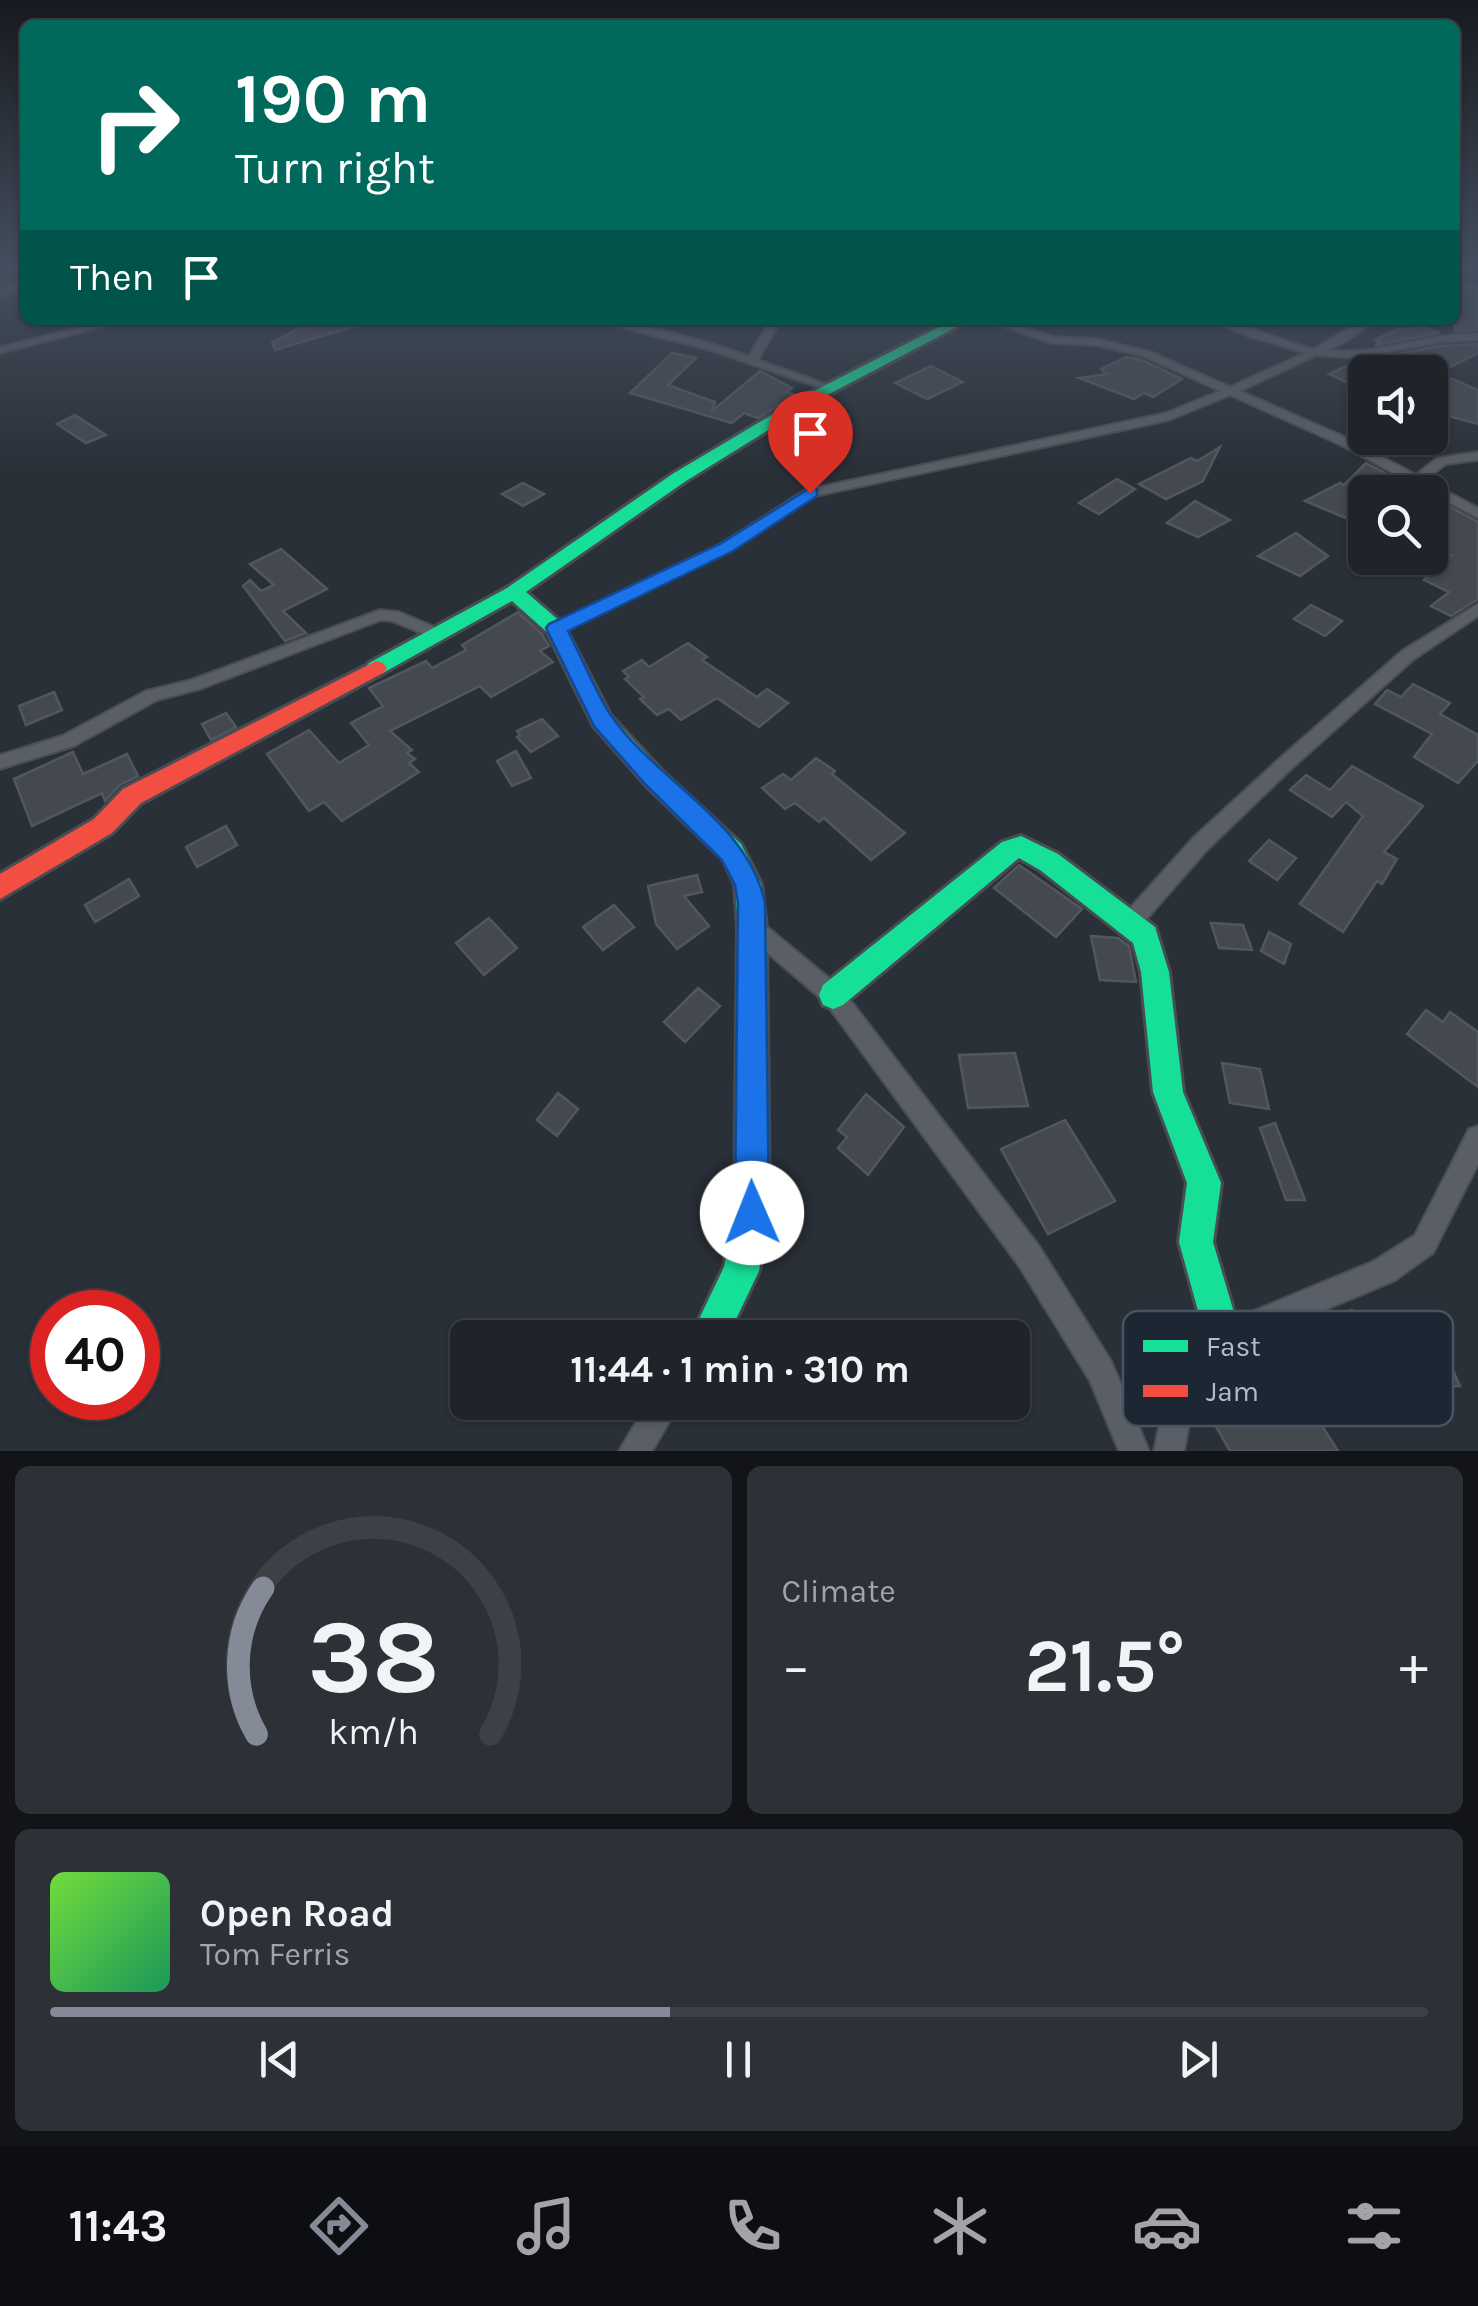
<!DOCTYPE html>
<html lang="en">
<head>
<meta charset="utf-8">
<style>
	:root { --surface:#20242a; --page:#2d3036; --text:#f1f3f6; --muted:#a2a4a8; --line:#3d4147; --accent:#848b96 }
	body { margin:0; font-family:Karla,sans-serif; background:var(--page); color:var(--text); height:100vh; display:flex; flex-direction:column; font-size:38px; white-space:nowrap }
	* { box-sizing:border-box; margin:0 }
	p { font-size:32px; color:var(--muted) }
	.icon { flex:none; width:55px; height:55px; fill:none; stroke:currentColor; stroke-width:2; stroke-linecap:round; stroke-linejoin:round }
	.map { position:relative; height:1451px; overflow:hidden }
	.drawer { display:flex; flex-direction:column; gap:15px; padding:15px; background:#121417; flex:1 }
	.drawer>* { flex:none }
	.hud { position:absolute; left:20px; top:20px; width:1440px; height:305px; border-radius:15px; box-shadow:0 2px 8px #0004,0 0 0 2px var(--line); background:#00695c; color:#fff; overflow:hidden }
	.controls { position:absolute; left:1348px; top:355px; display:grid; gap:20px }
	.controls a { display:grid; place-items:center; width:100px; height:100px; border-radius:15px; background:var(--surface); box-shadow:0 2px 8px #0004,0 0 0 2px var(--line); font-size:50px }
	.speed { position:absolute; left:30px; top:1290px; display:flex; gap:20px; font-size:50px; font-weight:700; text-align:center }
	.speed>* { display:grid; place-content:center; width:130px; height:130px; border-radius:50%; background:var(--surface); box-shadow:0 2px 8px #0004,0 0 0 2px var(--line); line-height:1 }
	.speed .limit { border:15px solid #d22; background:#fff; color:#111 }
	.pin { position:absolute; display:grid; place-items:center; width:85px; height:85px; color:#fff; margin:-102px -42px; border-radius:50% 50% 50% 0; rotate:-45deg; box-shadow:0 0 10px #0007 }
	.pin .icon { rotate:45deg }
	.me { position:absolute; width:110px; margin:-55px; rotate:359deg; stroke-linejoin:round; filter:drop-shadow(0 0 8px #0008) }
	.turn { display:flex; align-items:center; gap:35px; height:210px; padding:0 50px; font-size:45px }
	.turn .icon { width:130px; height:130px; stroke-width:2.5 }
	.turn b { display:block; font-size:70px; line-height:85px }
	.then { display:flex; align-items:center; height:95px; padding:0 50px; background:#0003; gap:20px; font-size:38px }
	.big { font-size:75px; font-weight:700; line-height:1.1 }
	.drawer .tile { flex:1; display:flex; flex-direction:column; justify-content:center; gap:15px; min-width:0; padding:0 35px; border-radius:15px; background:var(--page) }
	.drawer .dial { align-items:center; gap:0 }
	.dial svg { height:260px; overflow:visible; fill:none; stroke:var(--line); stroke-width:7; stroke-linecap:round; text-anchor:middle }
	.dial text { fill:var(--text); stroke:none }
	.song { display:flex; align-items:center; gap:30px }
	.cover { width:120px; height:120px; border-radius:15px; background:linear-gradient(135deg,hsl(100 70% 55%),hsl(150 70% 35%)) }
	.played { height:10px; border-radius:5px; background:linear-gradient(90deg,var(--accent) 45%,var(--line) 45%) }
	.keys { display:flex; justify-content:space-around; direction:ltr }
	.heat { display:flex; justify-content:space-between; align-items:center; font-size:55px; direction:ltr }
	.drawer .tiles { flex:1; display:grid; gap:15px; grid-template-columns:1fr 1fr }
	.tile:last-child { grid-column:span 2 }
	.trip { position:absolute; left:450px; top:1320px; width:580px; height:100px; border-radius:15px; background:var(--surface); box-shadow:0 2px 8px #0004,0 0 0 2px var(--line); font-weight:700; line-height:100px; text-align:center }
	.dock { display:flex; height:160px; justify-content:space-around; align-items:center; background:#0d0e11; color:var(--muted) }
	.dock .icon { width:70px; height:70px }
	.dock .active { color:var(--accent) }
	.dock b { font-size:45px; color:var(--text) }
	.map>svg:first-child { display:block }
	.building { fill:#444950; stroke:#52575f; stroke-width:2.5 }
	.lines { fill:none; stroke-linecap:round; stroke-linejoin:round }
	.street-casing { stroke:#484c53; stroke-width:4 }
	.fast-casing { stroke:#484c53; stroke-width:6 }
	.jam-casing { stroke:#484c53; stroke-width:6 }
	.street { fill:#5a5e66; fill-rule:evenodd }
	.fast { fill:#16e098; fill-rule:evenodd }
	.jam { fill:#f24e42; fill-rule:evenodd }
	.route { fill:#1a73e8; stroke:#114b97; stroke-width:2.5 }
	.key { fill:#1d2633; stroke:#4a5360; stroke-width:2.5 }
	.key-label { font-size:28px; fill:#b4bcc9 }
</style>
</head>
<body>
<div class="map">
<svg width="1478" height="1451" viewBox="0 0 1478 1451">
	<rect width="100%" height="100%" fill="#2a3038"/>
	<g class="building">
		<polygon points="1455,281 1478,288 1478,330 1455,331"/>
		<polygon points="301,320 365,320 366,323 275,350 272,343 306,324"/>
		<polygon points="1416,325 1440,333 1375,345 1380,342 1375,340 1399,328 1407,330"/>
		<polygon points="1478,344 1478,353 1438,373 1478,390 1478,424 1430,411 1430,372 1365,372 1365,391 1329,374 1355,362 1440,346"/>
		<polygon points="672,353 696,358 668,385 715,402 712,411 760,371 792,388 786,392 795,395 758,418 744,413 732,423 630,393"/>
		<polygon points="1126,357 1142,360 1182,379 1153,397 1144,393 1134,399 1079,378 1107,374 1101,369"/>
		<polygon points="931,366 963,382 927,399 895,383"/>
		<polygon points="75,415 106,435 86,443 57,424"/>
		<polygon points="1220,447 1203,481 1166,499 1139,484 1191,458 1197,461"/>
		<polygon points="1366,463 1408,485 1398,492 1365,492 1365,510 1353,521 1305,501 1340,483 1344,485"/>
		<polygon points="1117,479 1135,489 1099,514 1079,503"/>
		<polygon points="523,483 544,494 523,506 502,494"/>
		<polygon points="1195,501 1230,520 1198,537 1167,523"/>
		<polygon points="1439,501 1478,522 1478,599 1451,616 1431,606 1449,592 1424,580 1451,555 1430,545 1430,503"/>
		<polygon points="1296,533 1328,556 1300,576 1258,556"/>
		<polygon points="281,549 327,589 283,611 306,633 285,641 243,586 250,580 261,591 274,585 250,564"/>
		<polygon points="1311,605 1342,621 1325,636 1294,619"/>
		<polygon points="518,612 542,634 549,646 540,651 553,662 491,697 480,686 390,731 412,750 407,753 415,759 409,763 419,772 342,821 324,802 309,811 267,754 309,730 339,763 369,745 351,723 383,706 369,688 426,661 432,668 466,650 462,645"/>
		<polygon points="688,643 707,657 702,660 757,697 767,689 788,703 759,727 717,698 681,720 669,709 657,715 640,699 644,697 625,679 629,677 623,671 642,660 649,667"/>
		<polygon points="1413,684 1450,703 1440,714 1478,735 1478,761 1458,783 1414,757 1432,734 1375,704 1387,690 1401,697"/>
		<polygon points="54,692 62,710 26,725 19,706"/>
		<polygon points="226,713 236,727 211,740 202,724"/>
		<polygon points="542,719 558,736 531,752 517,737 520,735 517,731"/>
		<polygon points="516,751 531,778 512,786 497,761"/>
		<polygon points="73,752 83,774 127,754 138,776 120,785 105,801 102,793 32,826 14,779"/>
		<polygon points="816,758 835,771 832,774 905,833 871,860 824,818 819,822 795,803 785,809 762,788 783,774 791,780"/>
		<polygon points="1352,766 1423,806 1384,852 1397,859 1382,884 1377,881 1343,932 1300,904 1363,816 1346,802 1332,817 1290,790 1306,775 1330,790"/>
		<polygon points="226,826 237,845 197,867 186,847"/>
		<polygon points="1269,840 1296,858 1277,880 1249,861"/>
		<polygon points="1019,865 1082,909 1056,937 994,888"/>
		<polygon points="697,875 702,892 684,896 709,926 677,949 656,924 648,886"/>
		<polygon points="129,879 139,896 95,922 85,905"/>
		<polygon points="614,905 634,927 603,950 583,927"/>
		<polygon points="489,918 517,948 484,975 456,943"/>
		<polygon points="1211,923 1243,925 1252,950 1219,948"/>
		<polygon points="1269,932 1291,944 1284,964 1261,951"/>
		<polygon points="1091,936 1118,938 1129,946 1136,982 1100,980"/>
		<polygon points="698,988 720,1006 685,1042 664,1022"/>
		<polygon points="1426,1010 1443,1022 1450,1012 1478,1032 1478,1087 1407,1034"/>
		<polygon points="1015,1053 1028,1106 968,1108 959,1055"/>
		<polygon points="1222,1063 1260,1069 1269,1109 1230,1103"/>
		<polygon points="558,1093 578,1109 557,1136 537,1120"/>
		<polygon points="866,1094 904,1127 868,1175 838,1148 847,1137 838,1130"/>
		<polygon points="1065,1120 1115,1201 1048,1234 1001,1149"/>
		<polygon points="1275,1123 1305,1200 1286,1200 1260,1128"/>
		<polygon points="1352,1310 1358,1319 1429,1317 1460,1386 1406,1387 1346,1405 1303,1325"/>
		<polygon points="1270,1343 1338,1451 1230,1451 1198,1395 1201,1379"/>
	</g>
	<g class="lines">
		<g class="street-casing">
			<g id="street">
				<polygon points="25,280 25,287 0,297 0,290"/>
				<polygon points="110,320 128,320 0,353 0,347"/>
				<path d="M592,320C638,320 704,341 749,356L771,320H781L758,360L837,388L827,390L707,349Z"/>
				<path d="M985,320H1000L1053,337L1096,339L1151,352L1230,387L1305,353L1251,337L1209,320C1240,320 1281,342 1314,349L1363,320H1375L1348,340L1328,350C1379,356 1427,332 1478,334V340L1440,342L1357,358L1317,355L1240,391L1347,438L1416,475L1437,458L1478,452V460L1446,464L1425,480L1478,508V518L1339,444L1230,395L1169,420L815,496L731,550L562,633H550L548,629L550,625L721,544L806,490L1166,413L1220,391L1143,356L1096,345L1052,343Z"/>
				<polygon points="1478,604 1478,616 1414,659 1291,769 1207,850 1137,930 1130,932 1123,930 1119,923 1123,916 1193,838 1279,759 1402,651"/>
				<polygon points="380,610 399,612 444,631 446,635 438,640 392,621 381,620 200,689 157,700 74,746 0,769 0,755 62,736 146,691 191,680"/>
				<polygon points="752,918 759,920 841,988 1039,1246 1111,1361 1149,1451 1119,1451 1090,1381 1019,1266 825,1002 745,934 741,927 745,920"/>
				<polygon points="1478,1126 1478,1164 1433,1253 1394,1281 1209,1358 1199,1371 1184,1451 1154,1451 1172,1365 1189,1338 1374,1261 1415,1235 1469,1129"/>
				<polygon points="648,1402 681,1402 652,1451 619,1451"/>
			</g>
		</g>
		<g class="fast-casing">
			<g id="fast">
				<polygon points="953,320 970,320 812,403 686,481 526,592 563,624 610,715 663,772 741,844 761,884 766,927 769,1213 759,1271 727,1338 690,1338 724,1267 735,1213 738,927 735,884 723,859 647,786 594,726 548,633 512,601 383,673 369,673 365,668 369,663 507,588 674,473 802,397"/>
				<polygon points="1021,836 1058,854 1155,927 1169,972 1183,1092 1221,1183 1213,1242 1241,1336 1236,1349 1223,1354 1210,1349 1205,1336 1179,1242 1187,1183 1153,1092 1141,972 1133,943 1040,870 1019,858 843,1005 833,1009 823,1005 819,995 823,985 1002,842"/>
			</g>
		</g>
		<g class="jam-casing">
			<polygon id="jam" points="376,661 383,663 387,668 383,673 141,803 112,833 0,899 0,874 94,819 123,789"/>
		</g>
		<use href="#street" class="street"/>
		<use href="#fast" class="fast"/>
		<use href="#jam" class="jam"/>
	</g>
	<linearGradient id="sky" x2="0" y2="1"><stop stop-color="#171a1f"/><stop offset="0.57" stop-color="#444e5e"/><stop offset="1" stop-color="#444e5e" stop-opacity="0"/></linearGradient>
	<rect width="1478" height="470" fill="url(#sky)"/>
	<path class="route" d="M810,488L817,489V496L733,551L568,631C582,658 594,689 610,714C656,782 747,819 765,903L769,1213L764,1225L752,1230L740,1225L735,1213L738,903L735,885L722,860L646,785L594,726L546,628L549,624L720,544Z"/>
	<rect x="1123" y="1311" width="330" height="115" rx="15" class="key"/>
	<rect x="1143" y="1340" width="45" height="12" fill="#16e098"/>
	<rect x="1143" y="1385" width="45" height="12" fill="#f24e42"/>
	<g class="key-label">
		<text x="1206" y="1356">Fast</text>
		<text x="1206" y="1401">Jam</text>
	</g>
</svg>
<div class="controls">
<a><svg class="icon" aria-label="sound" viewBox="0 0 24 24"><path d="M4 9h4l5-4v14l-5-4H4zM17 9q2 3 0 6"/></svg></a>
<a><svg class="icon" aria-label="search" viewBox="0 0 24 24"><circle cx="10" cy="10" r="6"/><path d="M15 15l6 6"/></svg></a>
</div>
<div class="speed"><div class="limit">40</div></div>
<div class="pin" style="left:810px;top:493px;background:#d93025"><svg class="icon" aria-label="arrive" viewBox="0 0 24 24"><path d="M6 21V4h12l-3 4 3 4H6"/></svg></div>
<svg class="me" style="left:752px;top:1213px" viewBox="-20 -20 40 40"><circle r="19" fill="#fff"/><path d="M0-13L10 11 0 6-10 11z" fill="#1a73e8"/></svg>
<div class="trip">11:44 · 1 min · 310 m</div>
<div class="hud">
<div class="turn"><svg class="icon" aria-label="right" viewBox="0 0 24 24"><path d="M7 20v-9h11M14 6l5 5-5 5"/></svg><div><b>190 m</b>Turn right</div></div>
<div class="then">Then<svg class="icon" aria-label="arrive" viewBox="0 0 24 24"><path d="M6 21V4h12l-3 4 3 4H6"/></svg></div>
</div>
</div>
<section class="drawer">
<div class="tiles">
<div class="tile dial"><svg viewBox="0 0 100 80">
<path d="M14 69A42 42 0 1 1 86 69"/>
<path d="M14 69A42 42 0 0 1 16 24" stroke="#848b96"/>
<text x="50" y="56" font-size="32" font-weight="700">38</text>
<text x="50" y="72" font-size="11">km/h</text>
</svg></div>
<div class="tile"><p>Climate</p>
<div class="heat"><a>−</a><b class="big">21.5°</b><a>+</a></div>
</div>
<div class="tile">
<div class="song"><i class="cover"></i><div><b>Open Road</b><p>Tom Ferris</p></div></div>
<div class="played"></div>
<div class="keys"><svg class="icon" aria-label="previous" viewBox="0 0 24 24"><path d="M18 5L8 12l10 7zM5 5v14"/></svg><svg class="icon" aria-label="pause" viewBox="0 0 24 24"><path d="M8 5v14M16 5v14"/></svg><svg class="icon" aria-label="next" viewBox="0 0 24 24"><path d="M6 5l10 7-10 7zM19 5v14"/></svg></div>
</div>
</div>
</section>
<nav class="dock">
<b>11:43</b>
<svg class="icon active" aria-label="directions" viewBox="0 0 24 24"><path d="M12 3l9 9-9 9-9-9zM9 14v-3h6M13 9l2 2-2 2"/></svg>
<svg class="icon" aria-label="music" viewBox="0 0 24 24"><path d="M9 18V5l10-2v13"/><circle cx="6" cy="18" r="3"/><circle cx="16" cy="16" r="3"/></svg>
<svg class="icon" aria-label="phone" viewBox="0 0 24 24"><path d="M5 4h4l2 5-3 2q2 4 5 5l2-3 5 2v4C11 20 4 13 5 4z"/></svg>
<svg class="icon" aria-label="climate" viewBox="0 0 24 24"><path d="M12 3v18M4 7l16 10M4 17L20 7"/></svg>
<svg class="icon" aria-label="car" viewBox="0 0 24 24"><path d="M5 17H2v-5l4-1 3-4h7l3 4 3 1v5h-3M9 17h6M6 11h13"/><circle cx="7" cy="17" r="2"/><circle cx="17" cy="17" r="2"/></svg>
<svg class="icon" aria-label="filters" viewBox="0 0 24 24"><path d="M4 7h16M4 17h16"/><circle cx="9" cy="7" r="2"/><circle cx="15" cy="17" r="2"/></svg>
</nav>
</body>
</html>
